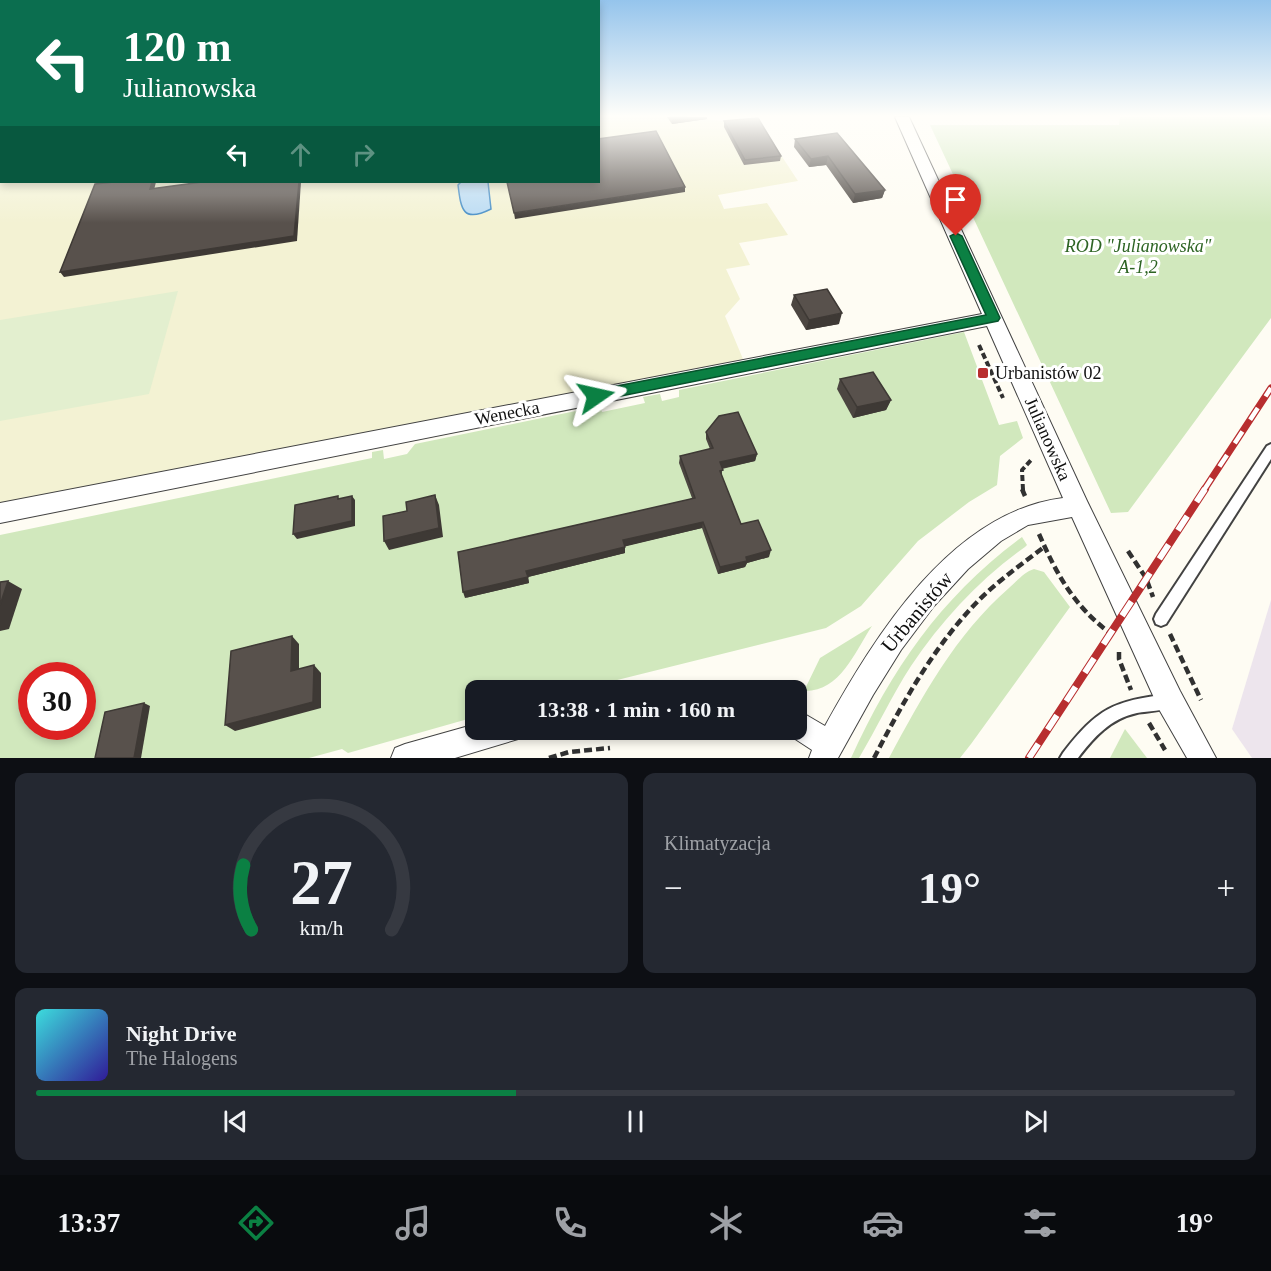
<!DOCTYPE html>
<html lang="pl">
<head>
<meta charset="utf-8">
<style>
	:root { --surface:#171b24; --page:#242831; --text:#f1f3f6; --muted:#9ea1a6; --line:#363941; --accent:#0b8043 }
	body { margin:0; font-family:"Times New Roman",serif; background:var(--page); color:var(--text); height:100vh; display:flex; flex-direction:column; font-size:22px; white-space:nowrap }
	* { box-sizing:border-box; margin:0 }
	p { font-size:20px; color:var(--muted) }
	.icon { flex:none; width:33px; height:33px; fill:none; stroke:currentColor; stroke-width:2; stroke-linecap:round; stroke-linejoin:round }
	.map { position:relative; height:758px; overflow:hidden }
	.side { display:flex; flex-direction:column; gap:15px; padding:15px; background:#0d0f14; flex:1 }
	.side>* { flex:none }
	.guide { position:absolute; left:0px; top:0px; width:600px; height:183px; box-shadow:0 3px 9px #0003; background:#0b6e4f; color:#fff; overflow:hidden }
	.speed { position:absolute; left:18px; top:662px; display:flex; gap:12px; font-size:30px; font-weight:700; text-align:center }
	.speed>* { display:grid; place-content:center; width:78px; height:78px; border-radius:50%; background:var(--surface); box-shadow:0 3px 9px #0003; line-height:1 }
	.speed .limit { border:9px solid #d22; background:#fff; color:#111 }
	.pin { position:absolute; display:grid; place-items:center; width:51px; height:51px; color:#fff; margin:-62px -26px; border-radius:50% 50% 50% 0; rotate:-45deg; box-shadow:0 0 6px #0007 }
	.pin .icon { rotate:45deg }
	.me { position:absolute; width:66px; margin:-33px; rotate:79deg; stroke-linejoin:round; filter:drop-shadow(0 0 4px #0008) }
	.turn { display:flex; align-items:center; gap:21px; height:126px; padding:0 24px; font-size:27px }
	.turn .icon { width:78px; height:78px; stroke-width:2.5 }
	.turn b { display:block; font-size:42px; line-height:51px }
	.lanes { display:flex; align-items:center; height:57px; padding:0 24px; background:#0003; justify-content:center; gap:30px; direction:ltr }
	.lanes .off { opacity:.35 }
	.big { font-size:45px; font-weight:700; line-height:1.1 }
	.side .widget { flex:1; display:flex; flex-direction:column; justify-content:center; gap:9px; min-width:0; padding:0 21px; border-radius:12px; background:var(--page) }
	.side .dial { align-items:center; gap:0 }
	.dial svg { height:156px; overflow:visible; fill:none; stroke:var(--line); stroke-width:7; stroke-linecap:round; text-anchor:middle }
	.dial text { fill:var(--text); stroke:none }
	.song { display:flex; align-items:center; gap:18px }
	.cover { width:72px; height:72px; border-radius:9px; background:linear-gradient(135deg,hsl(180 70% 55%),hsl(250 70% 35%)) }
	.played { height:6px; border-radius:3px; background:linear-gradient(90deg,var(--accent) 40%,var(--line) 40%) }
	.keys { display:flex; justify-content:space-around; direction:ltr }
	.heat { display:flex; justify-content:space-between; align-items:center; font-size:33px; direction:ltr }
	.side .tiles { flex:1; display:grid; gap:15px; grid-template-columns:1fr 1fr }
	.widget:last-child { grid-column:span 2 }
	.trip { position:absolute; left:465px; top:680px; width:342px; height:60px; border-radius:12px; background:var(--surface); box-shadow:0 3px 9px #0003; font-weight:700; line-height:60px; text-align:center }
	.tab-bar { display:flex; height:96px; justify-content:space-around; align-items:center; background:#090b0e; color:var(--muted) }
	.tab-bar .icon { width:42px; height:42px }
	.tab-bar .active { color:var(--accent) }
	.tab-bar b { font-size:27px; color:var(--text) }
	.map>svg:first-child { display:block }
	.industrial { fill:#ede5ed }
	.farmland { fill:#f3f2d3 }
	.green { fill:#d1e8bd; fill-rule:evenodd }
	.pitch { fill:#e3efcf }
	.water { fill:#badbf3; stroke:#458dc6; stroke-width:1.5 }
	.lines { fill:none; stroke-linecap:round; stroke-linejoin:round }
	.service-casing { stroke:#424242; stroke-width:4 }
	.minor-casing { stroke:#424242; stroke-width:2 }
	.path-far1 { stroke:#313131; stroke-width:4; stroke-dasharray:6 3; stroke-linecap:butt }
	.path { stroke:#313131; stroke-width:4.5; stroke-dasharray:8 4; stroke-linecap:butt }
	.service { fill:#fff; fill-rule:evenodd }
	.minor { fill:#fff; fill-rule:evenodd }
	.rail-far1-casing { stroke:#b82e2f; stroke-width:7 }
	.rail-casing { stroke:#b82e2f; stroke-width:8 }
	.rail-far1 { stroke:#fff; stroke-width:4.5; stroke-dasharray:14; stroke-linecap:butt }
	.rail { stroke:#fff; stroke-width:6; stroke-dasharray:17; stroke-linecap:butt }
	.wall { fill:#4c4641 }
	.shaded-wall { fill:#3e3935 }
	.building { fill:#58514c; stroke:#3e3935; stroke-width:1.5 }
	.route { fill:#0b8043; stroke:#07532c; stroke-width:1.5 }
	.poi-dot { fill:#b82e2f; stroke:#fff; stroke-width:2 }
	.labels { text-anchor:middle; stroke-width:6; stroke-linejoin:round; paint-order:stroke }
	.park-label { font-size:18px; font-style:italic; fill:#2d6423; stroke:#fff }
	.poi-label { font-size:18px; fill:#0f0f0f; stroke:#fff; text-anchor:start }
	.street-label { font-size:18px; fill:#0f0f0f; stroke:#fff }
	.near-street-label { font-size:21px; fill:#0f0f0f; stroke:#fff }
</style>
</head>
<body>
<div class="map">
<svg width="1271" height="758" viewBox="0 0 1271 758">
	<rect width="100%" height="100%" fill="#fefcf3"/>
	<polygon class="industrial" points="1271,600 1271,758 1252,758 1232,729"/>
	<polygon class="farmland" points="599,117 706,117 707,119 720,121 756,117 798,181 718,195 724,209 767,203 788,235 739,243 750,265 726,269 740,299 725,316 743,359 0,506 0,182 598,182"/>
	<g class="green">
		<polygon points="1120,117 1271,117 1271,318 1128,512 1111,513 930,125 1119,125"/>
		<path d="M964,332L999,425L1017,421L1023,438L1000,456L997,485L969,502L918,541L861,606L826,628L577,690L560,683L537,690H476L475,717L348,753L342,749L309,758H0V535L372,458V452L383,450L384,459L407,454L415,444L600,406L602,412L645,403L643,397L660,394L662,401L679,397V390ZM32,675H82V726H32Z"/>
		<path d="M1022,537L1027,545L1025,547C980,579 942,620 911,666C892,695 877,728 859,758H851C892,668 942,596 1022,537Z"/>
		<path d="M1034,569L1044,572L1070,607L971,744L960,758H889C922,697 955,635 1009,588C1016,582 1024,572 1034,569Z"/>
		<path d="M872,626C854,653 840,692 804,691L820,658Z"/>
		<polygon points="1125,729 1147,758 1110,758"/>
	</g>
	<polygon class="pitch" points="178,291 149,394 0,421 0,320"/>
	<path class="water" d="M461,182H488L491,209C463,223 461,210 458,185Z"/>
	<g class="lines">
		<g class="service-casing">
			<g id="service">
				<polygon points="1271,444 1271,459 1166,624 1161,626 1156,624 1154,619 1156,614 1267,446"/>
				<path d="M1169,694L1174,696L1176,701L1174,706C1163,711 1149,711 1137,713C1110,719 1094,737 1078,758H1060L1063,753C1098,708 1113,701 1169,694Z"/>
			</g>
		</g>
		<g class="minor-casing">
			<g id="minor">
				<path d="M895,117H909L1087,501L1180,691L1216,758H1187L1160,711L1072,517L1028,525L1001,541L968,569L934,606L901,650L873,695L838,758H809L812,750L786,733L785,729H796V709L825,726C875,636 951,512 1063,498L987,326L0,523V503L982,314Z"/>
				<polygon points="476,724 476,729 522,729 518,739 455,758 391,758 395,748 405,744"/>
			</g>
		</g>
		<g class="path-far1">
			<polyline points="979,345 1003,398"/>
			<polyline points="1023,490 1022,470 1032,459"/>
		</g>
		<g class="path">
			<polyline points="1022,489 1025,496"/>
			<path d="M1039,534C1057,575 1074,606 1110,633"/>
			<polyline points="1128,551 1146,578 1153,597"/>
			<polyline points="1170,634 1201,700"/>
			<polyline points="1119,652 1119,659 1131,690"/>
			<polyline points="1149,723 1165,750"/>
			<polyline points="549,758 569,752 610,748"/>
			<path d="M874,758C903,702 934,646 979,600C999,580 1022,564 1044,547"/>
		</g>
		<use href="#service" class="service"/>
		<use href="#minor" class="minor"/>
		<g class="rail-far1-casing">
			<polyline id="rail-far1" points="1204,490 1271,388"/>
		</g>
		<g class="rail-casing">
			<polyline id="rail" points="1029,758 1205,489"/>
		</g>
		<use href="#rail-far1" class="rail-far1"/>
		<use href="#rail" class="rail"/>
	</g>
	<g class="wall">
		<polygon points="667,117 707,117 707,119 672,124"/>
		<polygon points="724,121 781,156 780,161 744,165 724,127"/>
		<polygon points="837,133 885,190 882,198 853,203 826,165 809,167 794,147 795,139"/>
		<polygon points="794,295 839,324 806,330 791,305"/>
		<polygon points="840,379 891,400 886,410 853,418 837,389"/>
		<polygon points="706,432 757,454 755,461 722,469 722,477 741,524 769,557 747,563 745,567 718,574 702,528 625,546 625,553 528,577 529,583 465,598 692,498 679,463 680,456 710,449 706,439"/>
	</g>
	<g class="shaded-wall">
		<polygon points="687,117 707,117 707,119 672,124 672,119"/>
		<polygon points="828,156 826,165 809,167 811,159"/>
		<polygon points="152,182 156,182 153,194 150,189"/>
		<polygon points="299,182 301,182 297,241 64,277 60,272"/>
		<polygon points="685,187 685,192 515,219 514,213"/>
		<polygon points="885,190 882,198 853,203 855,194"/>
		<polygon points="842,313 839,324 806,330 809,320"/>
		<polygon points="891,400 886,410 853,418 857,407"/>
		<polygon points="757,454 755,461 719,469 720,462"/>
		<polygon points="435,495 439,505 443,537 389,550 384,541"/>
		<polygon points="352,496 355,500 355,526 297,539 293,534"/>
		<polygon points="703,522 702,528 623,547 623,540"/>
		<polygon points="625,547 625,553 528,577 529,583 465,598 463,592 526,571"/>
		<polygon points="771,550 769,557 747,563 745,567 718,574 720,567 746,557"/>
		<polygon points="8,581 22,589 9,629 0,631 0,605"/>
		<polygon points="292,636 299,644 299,678 291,671"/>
		<polygon points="314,665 321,673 321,708 235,731 225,725"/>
		<polygon points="144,703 150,706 141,758 134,758"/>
	</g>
	<g class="building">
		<polygon points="671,117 687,117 672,119"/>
		<polygon points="758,118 781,156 745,160 724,121"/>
		<polygon points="656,131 685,187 514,213 507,182 598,182 598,139"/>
		<polygon points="837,133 885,190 855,194 828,156 811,159 795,139"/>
		<polygon points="114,182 152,182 150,189 202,182 299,182 294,236 60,272 95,184"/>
		<polygon points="827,289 842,313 809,320 794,295"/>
		<polygon points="873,372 891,400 857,407 840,379"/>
		<polygon points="738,412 757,454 720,462 723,470 720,471 741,524 758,520 771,550 746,557 747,561 720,567 703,522 623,540 625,547 526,571 528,577 463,592 458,552 695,498 680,456 713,448 706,432 719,416"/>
		<polygon points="435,495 439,528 384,541 383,516 407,511 406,502"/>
		<polygon points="338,496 338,499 352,496 352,521 293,534 295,505"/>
		<polygon points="8,581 0,605 0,582"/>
		<polygon points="292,636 291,671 314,665 313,702 225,725 231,651"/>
		<polygon points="144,703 134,758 95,758 105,712"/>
	</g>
	<linearGradient id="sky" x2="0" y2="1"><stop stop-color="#95c4ec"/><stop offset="0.52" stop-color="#fffefa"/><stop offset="1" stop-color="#fffefa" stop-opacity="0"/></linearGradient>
	<rect width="1271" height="223" fill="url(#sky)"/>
	<polygon class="route" points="956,233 962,236 1000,318 998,321 596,401 589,396 596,390 986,315 950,236"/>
	<rect class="poi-dot" x="977" y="367" width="12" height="12" rx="3"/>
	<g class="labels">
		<g class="park-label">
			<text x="1138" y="252">ROD "Julianowska"<tspan x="1138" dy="21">A-1,2</tspan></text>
		</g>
		<g class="poi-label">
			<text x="995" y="379">Urbanistów 02</text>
		</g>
		<g class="street-label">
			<text transform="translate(507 413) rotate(-11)" y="6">Wenecka</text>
			<text transform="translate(1048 439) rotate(66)" y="6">Julianowska</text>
		</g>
		<g class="near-street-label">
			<text transform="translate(917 612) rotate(-50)" y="7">Urbanistów</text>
		</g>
	</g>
</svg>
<div class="speed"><div class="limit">30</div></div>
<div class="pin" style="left:956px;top:236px;background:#d93025"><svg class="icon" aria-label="arrive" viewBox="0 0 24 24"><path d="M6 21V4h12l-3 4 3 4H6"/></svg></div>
<svg class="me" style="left:596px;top:396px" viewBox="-20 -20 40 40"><path d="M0-17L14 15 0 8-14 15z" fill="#0b8043" stroke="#fff" stroke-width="4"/></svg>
<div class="trip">13:38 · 1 min · 160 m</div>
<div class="guide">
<div class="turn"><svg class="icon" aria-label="left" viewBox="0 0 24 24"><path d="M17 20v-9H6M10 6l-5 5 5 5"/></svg><div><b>120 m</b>Julianowska</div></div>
<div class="lanes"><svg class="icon" aria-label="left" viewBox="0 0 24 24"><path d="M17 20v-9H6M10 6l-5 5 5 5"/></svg><svg class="icon off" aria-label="ahead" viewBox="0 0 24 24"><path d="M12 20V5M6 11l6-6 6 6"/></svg><svg class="icon off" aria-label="right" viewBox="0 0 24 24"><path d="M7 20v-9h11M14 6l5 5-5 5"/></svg></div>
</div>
</div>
<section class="side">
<div class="tiles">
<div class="widget dial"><svg viewBox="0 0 100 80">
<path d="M14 69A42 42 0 1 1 86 69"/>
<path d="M14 69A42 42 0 0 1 10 36" stroke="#0b8043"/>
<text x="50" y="56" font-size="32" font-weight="700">27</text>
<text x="50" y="72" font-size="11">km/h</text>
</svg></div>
<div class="widget"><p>Klimatyzacja</p>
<div class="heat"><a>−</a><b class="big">19°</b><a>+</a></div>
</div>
<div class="widget">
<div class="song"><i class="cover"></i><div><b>Night Drive</b><p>The Halogens</p></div></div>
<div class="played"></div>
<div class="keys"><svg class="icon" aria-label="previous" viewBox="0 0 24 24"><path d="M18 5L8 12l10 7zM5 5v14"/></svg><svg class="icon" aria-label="pause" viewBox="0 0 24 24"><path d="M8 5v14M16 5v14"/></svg><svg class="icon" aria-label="next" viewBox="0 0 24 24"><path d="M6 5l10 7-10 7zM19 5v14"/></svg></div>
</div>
</div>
</section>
<nav class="tab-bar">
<b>13:37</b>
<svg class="icon active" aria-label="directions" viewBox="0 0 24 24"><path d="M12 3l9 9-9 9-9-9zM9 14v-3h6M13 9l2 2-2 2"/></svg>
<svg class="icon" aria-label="music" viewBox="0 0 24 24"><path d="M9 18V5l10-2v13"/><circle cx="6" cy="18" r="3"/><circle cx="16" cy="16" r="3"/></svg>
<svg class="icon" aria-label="phone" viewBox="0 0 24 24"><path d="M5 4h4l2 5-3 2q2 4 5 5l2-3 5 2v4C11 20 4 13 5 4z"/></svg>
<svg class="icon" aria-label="climate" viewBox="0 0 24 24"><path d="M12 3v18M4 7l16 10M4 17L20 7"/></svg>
<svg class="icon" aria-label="car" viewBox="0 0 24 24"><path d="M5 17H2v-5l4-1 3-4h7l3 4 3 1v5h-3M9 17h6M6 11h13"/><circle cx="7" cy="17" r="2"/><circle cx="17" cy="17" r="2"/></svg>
<svg class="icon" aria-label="filters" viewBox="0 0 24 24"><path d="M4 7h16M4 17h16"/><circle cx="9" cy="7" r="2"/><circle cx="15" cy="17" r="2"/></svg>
<b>19°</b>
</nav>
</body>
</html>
